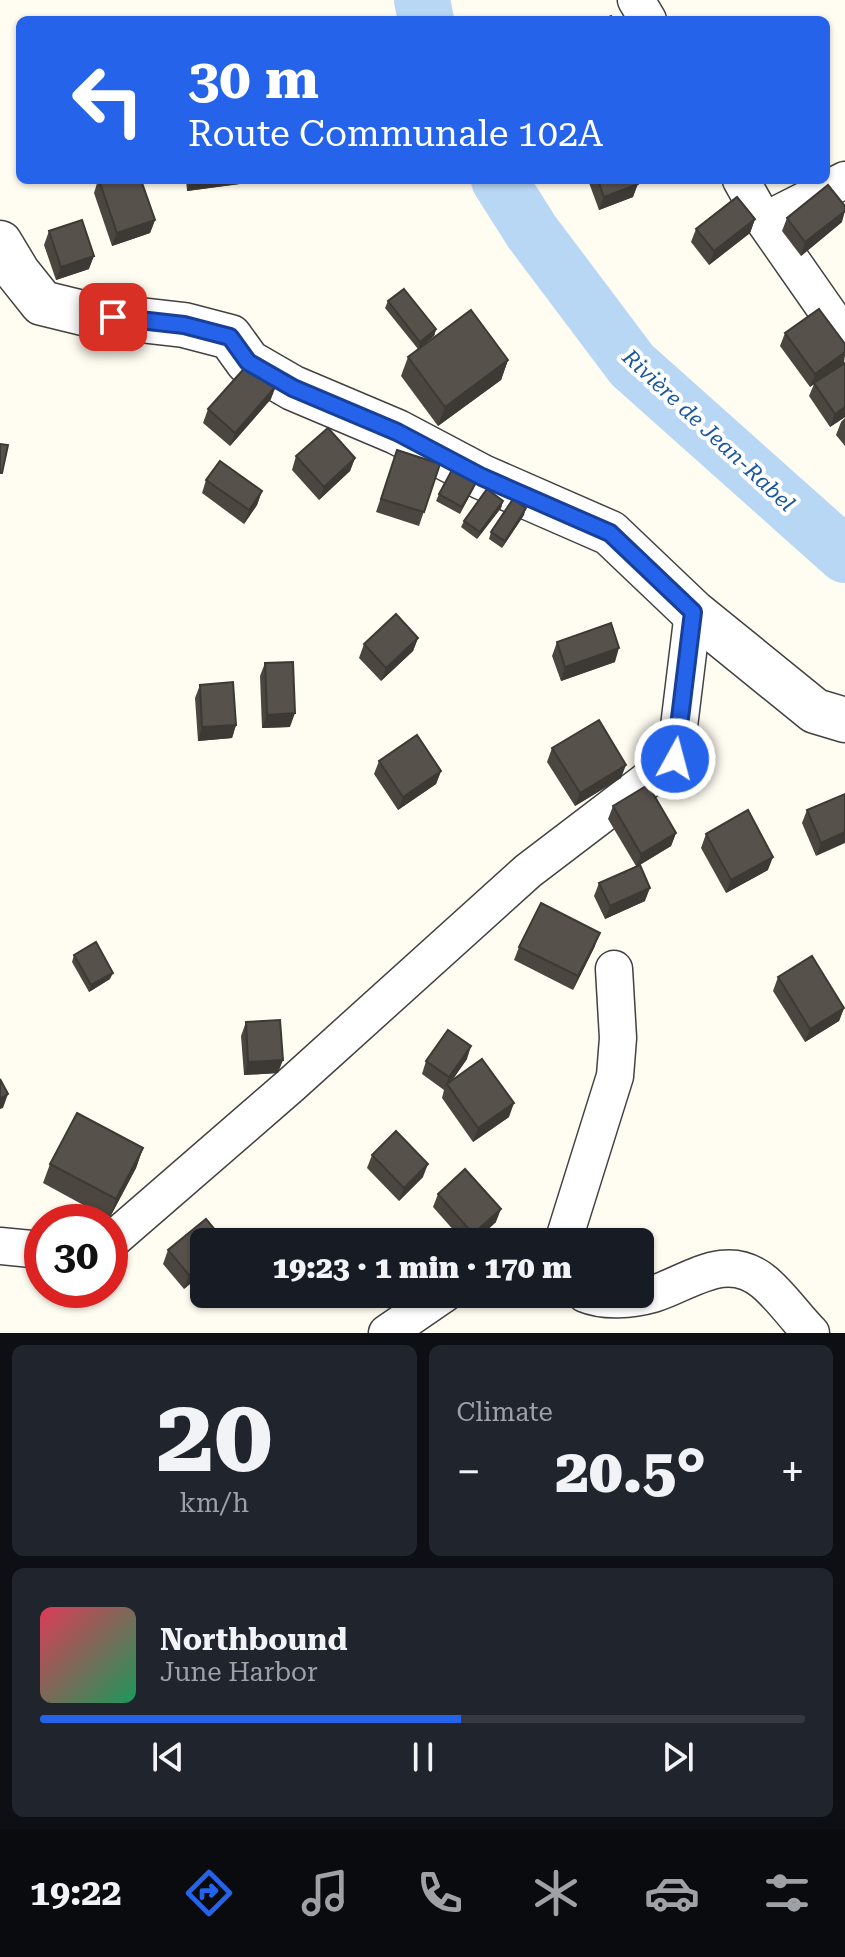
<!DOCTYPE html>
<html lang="en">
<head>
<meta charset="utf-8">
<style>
	:root { --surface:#171b24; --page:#20242c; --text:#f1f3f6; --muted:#9ea1a6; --line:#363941; --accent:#2563eb }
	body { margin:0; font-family:"Roboto Serif",serif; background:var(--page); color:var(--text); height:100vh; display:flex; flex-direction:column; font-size:30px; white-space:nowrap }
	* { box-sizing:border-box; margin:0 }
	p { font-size:26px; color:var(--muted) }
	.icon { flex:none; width:44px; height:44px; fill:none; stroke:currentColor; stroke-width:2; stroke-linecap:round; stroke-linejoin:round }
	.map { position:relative; height:1333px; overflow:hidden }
	.drawer { display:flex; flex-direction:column; gap:12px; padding:12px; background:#0d0f14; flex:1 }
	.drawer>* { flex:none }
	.top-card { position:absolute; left:16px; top:16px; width:814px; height:168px; border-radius:12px; box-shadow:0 2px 6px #0004; background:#2563eb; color:#fff; overflow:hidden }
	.speed { position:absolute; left:24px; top:1204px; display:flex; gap:16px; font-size:40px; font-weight:700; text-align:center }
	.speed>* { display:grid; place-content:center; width:104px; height:104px; border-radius:50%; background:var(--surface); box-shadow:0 2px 6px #0004; line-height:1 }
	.speed .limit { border:12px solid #d22; background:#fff; color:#111 }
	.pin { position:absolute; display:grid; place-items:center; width:68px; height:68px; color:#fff; margin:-34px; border-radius:16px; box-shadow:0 4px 12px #0006 }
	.me { position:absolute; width:88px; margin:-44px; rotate:7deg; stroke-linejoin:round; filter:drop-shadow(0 0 6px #0008) }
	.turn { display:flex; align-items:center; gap:28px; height:168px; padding:0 40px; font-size:36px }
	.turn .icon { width:104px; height:104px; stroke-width:2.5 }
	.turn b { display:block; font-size:56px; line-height:68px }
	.big { font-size:60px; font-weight:800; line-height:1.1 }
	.drawer .card { flex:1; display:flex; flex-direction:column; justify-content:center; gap:12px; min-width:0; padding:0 28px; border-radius:12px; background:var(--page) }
	.drawer .dial { align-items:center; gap:0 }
	.dial b { font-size:104px; line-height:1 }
	.song { display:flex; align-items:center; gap:24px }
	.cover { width:96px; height:96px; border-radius:12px; background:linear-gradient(135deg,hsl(350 70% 55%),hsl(150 70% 35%)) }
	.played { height:8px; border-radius:4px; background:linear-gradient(90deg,var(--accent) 55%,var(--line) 55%) }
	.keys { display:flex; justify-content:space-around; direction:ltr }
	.heat { display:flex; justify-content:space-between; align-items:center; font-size:44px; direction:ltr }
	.drawer .tiles { flex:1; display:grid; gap:12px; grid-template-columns:1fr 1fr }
	.card:last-child { grid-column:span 2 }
	.trip { position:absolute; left:190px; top:1228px; width:464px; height:80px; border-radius:12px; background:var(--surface); box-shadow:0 2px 6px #0004; font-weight:800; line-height:80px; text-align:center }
	.menu { display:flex; height:128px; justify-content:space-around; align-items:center; background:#090b0e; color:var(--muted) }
	.menu .icon { width:56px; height:56px }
	.menu .active { color:var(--accent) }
	.menu b { font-size:36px; color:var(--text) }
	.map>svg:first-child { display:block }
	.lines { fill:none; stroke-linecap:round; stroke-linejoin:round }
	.river { stroke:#b7d7f4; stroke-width:56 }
	.minor-casing { stroke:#424242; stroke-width:39 }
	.tertiary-casing { stroke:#424242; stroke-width:47 }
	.minor { stroke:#fff; stroke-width:36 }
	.tertiary { stroke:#fff; stroke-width:44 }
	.wall { fill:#4b4640 }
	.shaded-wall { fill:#3d3934 }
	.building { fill:#57514b; stroke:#3d3934; stroke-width:2 }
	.route-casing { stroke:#184099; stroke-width:20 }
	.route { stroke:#2563eb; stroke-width:14 }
	.labels { text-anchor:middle; stroke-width:8; stroke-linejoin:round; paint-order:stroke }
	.water-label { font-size:22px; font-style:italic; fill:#1b579e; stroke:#fff }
</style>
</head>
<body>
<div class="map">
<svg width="845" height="1333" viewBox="0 0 845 1333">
	<rect width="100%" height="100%" fill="#fffdf1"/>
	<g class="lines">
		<g class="river">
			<polyline points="422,0 426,20"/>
			<polyline points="499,180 532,232 632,365 845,555"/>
		</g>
		<g class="minor-casing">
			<g id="minor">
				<polyline points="636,0 648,20"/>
				<polyline points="741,180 764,221 845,337"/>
				<polyline points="764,221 845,180"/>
				<polyline points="110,1242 291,1085 528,871 675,759 693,612"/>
				<polyline points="563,1242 615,1076 618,1038 614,969"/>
				<polyline points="0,1246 42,1250"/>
				<path d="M585,1294C604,1302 632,1300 653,1294C689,1283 726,1250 764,1282C781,1296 795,1317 811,1333"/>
				<polyline points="387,1333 444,1294"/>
			</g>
		</g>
		<g class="tertiary-casing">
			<polyline id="tertiary" points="0,243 18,273 42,303 87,314 184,325 230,337 248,362 293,388 397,432 482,477 610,533 693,612 815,711 845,720"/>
		</g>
		<use href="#minor" class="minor"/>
		<use href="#tertiary" class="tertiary"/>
	</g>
	<g class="wall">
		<polygon points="98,180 155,220 150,233 112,246 94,193"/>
		<polygon points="186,180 248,180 247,183 187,191"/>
		<polygon points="588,180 637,180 633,197 599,210"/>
		<polygon points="787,218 842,222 801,256 782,231"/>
		<polygon points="755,219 750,233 709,265 691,242 696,229"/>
		<polygon points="49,231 89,269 56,280 44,245"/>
		<polygon points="388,301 436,329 434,336 418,349 385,308"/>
		<polygon points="785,333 845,344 844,363 845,363 845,417 830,427 809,396 814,384 810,387 780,346"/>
		<polygon points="408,357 508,360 501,380 438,426 401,376"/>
		<polygon points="271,399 230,446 203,423 208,409"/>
		<polygon points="845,418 845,446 836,435 841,422"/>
		<polygon points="397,450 440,464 419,526 376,512"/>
		<polygon points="296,456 355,458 350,471 319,500 292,470"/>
		<polygon points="206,480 262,491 257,505 244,524 202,493"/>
		<polygon points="474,488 460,514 436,501 439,494"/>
		<polygon points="503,501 501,508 477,539 461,527 464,521"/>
		<polygon points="524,515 502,548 489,539 491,532"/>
		<polygon points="418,638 413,651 381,681 359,658 364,644"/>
		<polygon points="557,642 615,662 561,681 552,656"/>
		<polygon points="265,663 290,727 262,728 260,676"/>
		<polygon points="200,685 236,725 232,738 198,741 195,698"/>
		<polygon points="552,748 621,778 575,806 547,762"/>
		<polygon points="379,761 441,771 436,784 398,810 374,774"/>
		<polygon points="845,794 816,856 802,823 807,810"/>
		<polygon points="613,806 676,833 671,846 640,865 645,901 605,919 594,896 599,883 636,866 608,819"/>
		<polygon points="706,834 768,870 726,893 701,848"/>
		<polygon points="595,946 573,990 514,960 519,947"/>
		<polygon points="74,955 110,979 89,992 72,962"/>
		<polygon points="778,977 844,1008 839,1021 805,1042 773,991"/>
		<polygon points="246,1022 278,1073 244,1075 241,1036"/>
		<polygon points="467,1059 451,1082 509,1117 473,1142 442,1098 444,1090 422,1074 426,1061"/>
		<polygon points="143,1148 136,1168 109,1219 102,1215 102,1222 53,1222 56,1212 98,1213 43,1183 50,1164"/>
		<polygon points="372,1155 423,1177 399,1201 367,1168"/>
		<polygon points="438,1194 496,1222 474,1242 464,1242 433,1207"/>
		<polygon points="204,1242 204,1272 184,1289 163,1264 168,1250"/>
	</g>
	<g class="shaded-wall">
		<polygon points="191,180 248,180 247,183 187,191"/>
		<polygon points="638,184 633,197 599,210 604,197"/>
		<polygon points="845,211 842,222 801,256 805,242"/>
		<polygon points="755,219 750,233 709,265 714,251"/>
		<polygon points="155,220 150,233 112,246 117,233"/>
		<polygon points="94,256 89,269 56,280 61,267"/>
		<polygon points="436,329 434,336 418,349 420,342"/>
		<polygon points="845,352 844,363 810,387 815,374"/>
		<polygon points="508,360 501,380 438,426 445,407"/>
		<polygon points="276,386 271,399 230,446 235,433"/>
		<polygon points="845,407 845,417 830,427 835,414"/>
		<polygon points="355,458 350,471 319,500 324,487"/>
		<polygon points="262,491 257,505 244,524 249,510"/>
		<polygon points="503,501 501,508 477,539 480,532"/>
		<polygon points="526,508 524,515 502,548 505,541"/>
		<polygon points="418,638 413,651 381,681 386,668"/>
		<polygon points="619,648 615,662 561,681 565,667"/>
		<polygon points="295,713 290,727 262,728 267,715"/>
		<polygon points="236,725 232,738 198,741 202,727"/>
		<polygon points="626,765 621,778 575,806 580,793"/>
		<polygon points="441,771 436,784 398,810 403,797"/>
		<polygon points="845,832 845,843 816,856 821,843"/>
		<polygon points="676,833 671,846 636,867 641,854"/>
		<polygon points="773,857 768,870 726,893 731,880"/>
		<polygon points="650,888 645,901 605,919 610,906"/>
		<polygon points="600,933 595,946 573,990 578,976"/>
		<polygon points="113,973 110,979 89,992 91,985"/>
		<polygon points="844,1008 839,1021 805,1042 810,1029"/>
		<polygon points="471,1046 467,1059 448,1086 447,1084 444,1091 449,1077"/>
		<polygon points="283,1060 278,1073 244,1075 248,1062"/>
		<polygon points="8,1094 3,1108 0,1109 0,1099"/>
		<polygon points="514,1103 509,1117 473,1142 478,1128"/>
		<polygon points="143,1148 136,1168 109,1219 116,1199"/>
		<polygon points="428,1164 423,1177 399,1201 404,1188"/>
		<polygon points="501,1209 496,1222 474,1242 470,1242 473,1234"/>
		<polygon points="204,1263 204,1272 184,1289 189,1275"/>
	</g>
	<g class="building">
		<polygon points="611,16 613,20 603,20"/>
		<polygon points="99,180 141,180 155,220 117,233"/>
		<polygon points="598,180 637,180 638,184 604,197"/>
		<polygon points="828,185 845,206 845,211 805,242 787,218"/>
		<polygon points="737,197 755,219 714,251 696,229"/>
		<polygon points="82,220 94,256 61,267 49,231"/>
		<polygon points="404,289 436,329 420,342 388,301"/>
		<polygon points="819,309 845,344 845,352 815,374 785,333"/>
		<polygon points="471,310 508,360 445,407 408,357"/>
		<polygon points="250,362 276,386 235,433 208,409"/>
		<polygon points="845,363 845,407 835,414 814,383"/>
		<polygon points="328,428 355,458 324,487 296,456"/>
		<polygon points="0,444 8,445 2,473 0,473"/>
		<polygon points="397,450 440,464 424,512 381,499"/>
		<polygon points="220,461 262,491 249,510 206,480"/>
		<polygon points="453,468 477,481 462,507 439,494"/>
		<polygon points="487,489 503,501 480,532 464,521"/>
		<polygon points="513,499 526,508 505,541 491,532"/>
		<polygon points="396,614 418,638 386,668 364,644"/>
		<polygon points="611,623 619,648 565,667 557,642"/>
		<polygon points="293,662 295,713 267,715 265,663"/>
		<polygon points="233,682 236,725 202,727 200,685"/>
		<polygon points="599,720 626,765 580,793 552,748"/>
		<polygon points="417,735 441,771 403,797 379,761"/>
		<polygon points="648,785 676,833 641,854 613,806"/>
		<polygon points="845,794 845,832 821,843 807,810"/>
		<polygon points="748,810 773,857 731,880 706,834"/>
		<polygon points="640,865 650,888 610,906 599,883"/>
		<polygon points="541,903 600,933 578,976 519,947"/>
		<polygon points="96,942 113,973 91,985 74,955"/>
		<polygon points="812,956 844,1008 810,1029 778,977"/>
		<polygon points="280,1020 283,1060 248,1062 246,1022"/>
		<polygon points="448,1030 471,1046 449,1077 426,1061"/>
		<polygon points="482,1059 514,1103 478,1128 447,1084"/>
		<polygon points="0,1079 8,1094 0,1099"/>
		<polygon points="77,1113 143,1148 116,1199 50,1164"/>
		<polygon points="396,1131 428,1164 404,1188 372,1155"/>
		<polygon points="465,1169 501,1209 473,1234 438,1194"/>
		<polygon points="56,1212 102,1213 102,1222 56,1222"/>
		<polygon points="206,1219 225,1242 204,1242 204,1263 189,1275 168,1250"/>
	</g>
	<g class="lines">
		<g class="route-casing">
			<polyline id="route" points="113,317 184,325 230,337 248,362 293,388 397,432 482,477 610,533 693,612 675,759"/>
		</g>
		<use href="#route" class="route"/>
	</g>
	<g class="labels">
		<g class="water-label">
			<text transform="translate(709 430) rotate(43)" y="8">Rivière de Jean-Rabel</text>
		</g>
	</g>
</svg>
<div class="speed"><div class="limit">30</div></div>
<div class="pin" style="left:113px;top:317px;background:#d93025"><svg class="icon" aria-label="arrive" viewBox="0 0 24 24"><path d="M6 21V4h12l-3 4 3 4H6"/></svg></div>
<svg class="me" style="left:675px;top:759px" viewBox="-20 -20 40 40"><circle r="17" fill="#2563eb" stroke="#fff" stroke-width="3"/><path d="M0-11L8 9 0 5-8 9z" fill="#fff"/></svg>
<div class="trip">19:23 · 1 min · 170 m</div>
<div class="top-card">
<div class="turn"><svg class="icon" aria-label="left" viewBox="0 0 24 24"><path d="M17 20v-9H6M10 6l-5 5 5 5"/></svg><div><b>30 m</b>Route Communale 102A</div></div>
</div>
</div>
<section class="drawer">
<div class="tiles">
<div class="card dial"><b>20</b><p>km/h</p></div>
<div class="card"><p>Climate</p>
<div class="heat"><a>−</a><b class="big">20.5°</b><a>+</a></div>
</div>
<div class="card">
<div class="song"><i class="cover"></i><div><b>Northbound</b><p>June Harbor</p></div></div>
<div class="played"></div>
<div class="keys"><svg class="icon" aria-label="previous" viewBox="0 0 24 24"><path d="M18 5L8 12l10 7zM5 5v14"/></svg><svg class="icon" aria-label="pause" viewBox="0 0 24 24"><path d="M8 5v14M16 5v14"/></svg><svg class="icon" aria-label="next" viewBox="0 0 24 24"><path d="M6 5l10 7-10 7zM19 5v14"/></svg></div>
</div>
</div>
</section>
<nav class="menu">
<b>19:22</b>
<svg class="icon active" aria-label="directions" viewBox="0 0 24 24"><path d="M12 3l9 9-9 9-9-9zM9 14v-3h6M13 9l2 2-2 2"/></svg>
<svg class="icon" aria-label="music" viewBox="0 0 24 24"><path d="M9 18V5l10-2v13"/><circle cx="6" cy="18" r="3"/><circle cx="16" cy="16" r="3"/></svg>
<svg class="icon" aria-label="phone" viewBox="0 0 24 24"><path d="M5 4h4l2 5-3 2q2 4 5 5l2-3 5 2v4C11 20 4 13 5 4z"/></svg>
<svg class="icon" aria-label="climate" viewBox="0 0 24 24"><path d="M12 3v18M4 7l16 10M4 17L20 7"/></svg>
<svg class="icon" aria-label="car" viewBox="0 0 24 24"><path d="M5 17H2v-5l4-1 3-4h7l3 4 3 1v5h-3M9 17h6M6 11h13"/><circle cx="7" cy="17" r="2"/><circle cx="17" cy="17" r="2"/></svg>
<svg class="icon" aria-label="filters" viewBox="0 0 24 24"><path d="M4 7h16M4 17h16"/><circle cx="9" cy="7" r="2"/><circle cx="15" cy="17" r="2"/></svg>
</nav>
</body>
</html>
